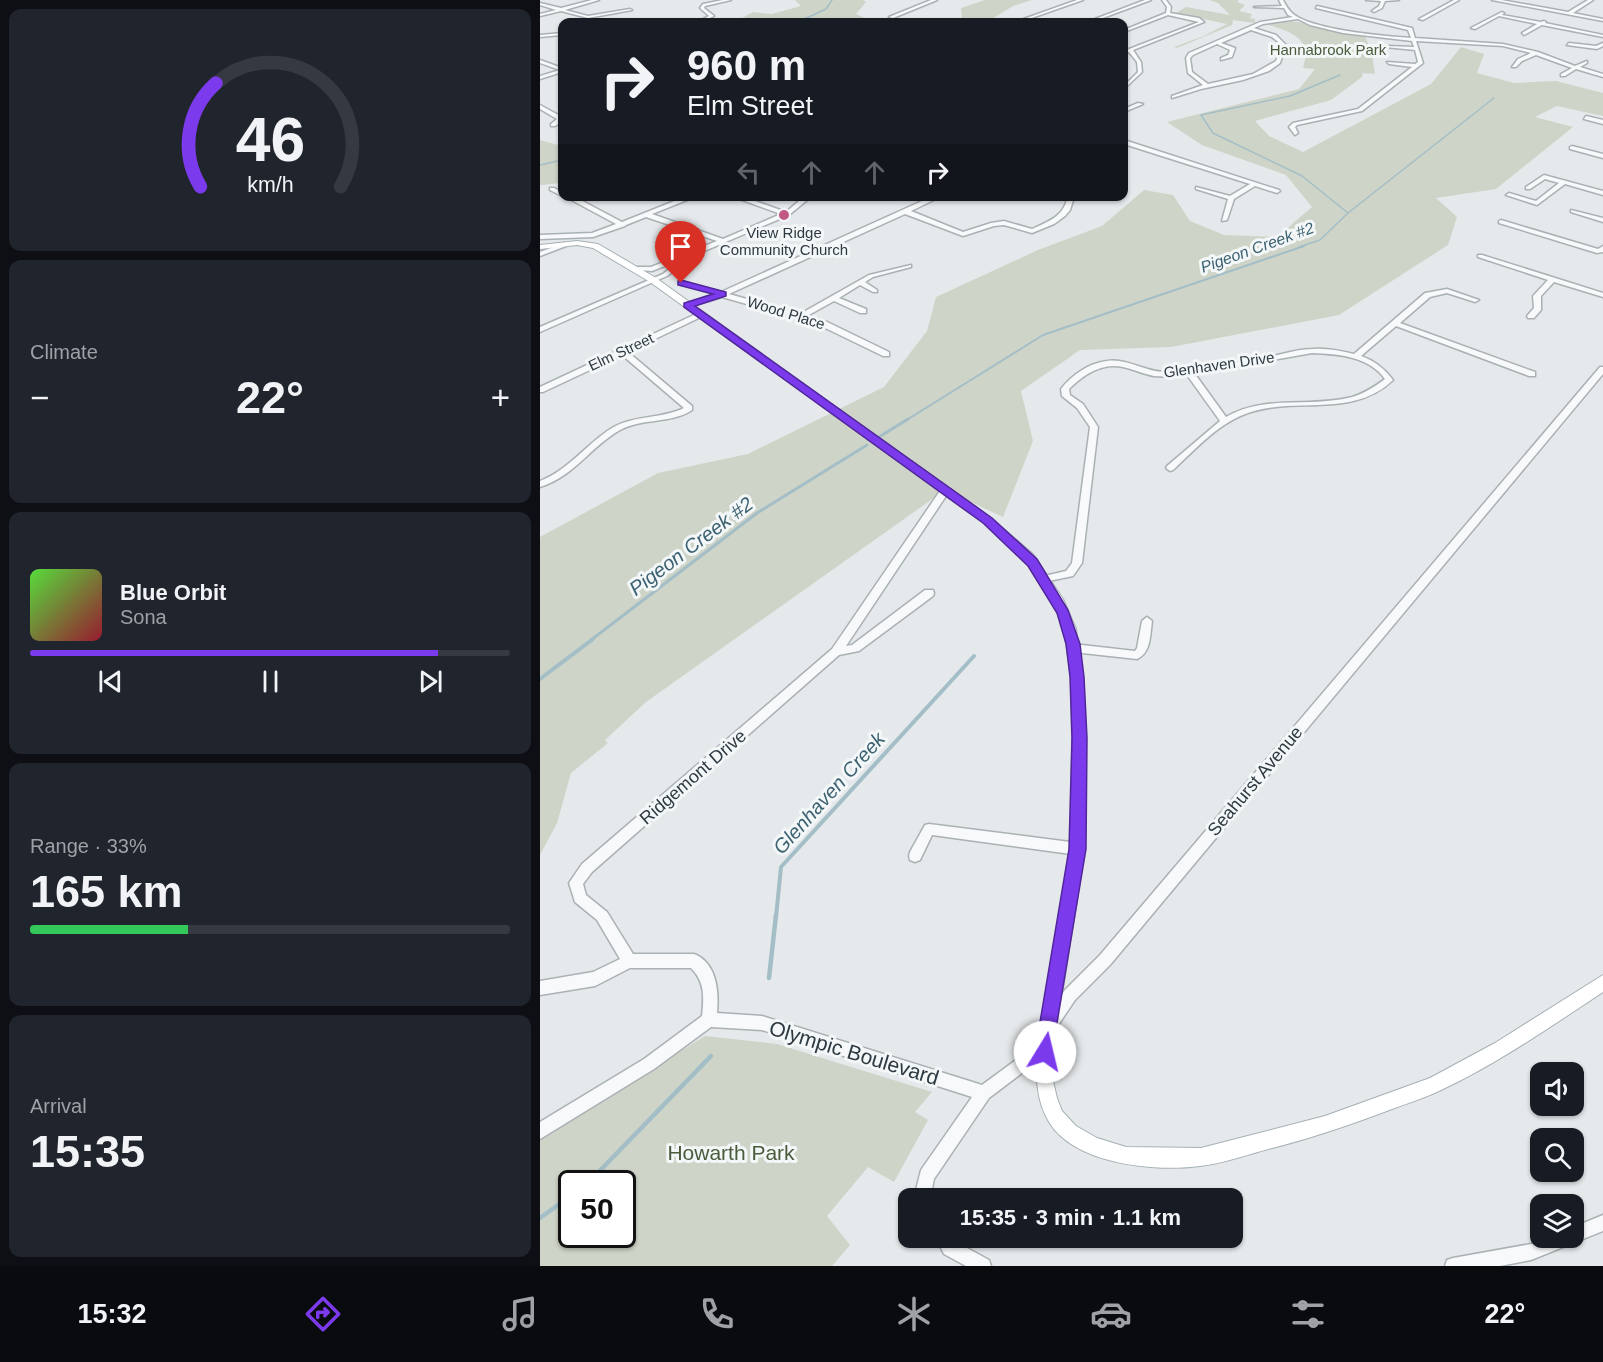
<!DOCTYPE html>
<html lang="en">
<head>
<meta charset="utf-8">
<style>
	:root { --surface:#171b24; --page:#20242c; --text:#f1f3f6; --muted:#9ea1a6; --line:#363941; --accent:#7c3aed }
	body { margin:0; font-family:Arial,sans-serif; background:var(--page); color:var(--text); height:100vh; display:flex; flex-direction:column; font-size:22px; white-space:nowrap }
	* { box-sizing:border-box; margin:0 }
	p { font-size:20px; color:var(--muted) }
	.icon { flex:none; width:33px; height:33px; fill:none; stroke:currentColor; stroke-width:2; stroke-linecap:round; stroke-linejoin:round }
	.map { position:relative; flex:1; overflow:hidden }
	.details { display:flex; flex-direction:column; gap:9px; padding:9px; background:#0d0f14; width:540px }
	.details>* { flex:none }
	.banner { position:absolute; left:18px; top:18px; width:570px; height:183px; border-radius:12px; box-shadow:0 2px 4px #0004; background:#171b24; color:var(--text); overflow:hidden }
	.tools { position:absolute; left:990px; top:1062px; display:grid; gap:12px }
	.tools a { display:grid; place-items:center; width:54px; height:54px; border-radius:12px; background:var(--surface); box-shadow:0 2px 4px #0004; font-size:30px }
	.speed { position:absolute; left:18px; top:1170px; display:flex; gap:12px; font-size:30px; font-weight:700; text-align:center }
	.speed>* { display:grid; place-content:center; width:78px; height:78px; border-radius:50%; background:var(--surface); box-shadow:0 2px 4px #0004; line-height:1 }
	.speed .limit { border:3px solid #111; border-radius:9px; background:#fff; color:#111 }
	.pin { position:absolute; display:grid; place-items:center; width:51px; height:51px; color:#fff; margin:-62px -26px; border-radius:50% 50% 50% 0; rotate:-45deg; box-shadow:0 0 6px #0007 }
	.pin .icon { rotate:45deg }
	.me { position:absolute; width:66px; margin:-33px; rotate:9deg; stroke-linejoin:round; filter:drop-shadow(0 0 4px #0008) }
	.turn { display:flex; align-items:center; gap:21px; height:126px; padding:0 30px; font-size:27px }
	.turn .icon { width:78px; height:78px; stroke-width:2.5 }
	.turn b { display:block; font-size:42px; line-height:51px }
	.lanes { display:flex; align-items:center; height:57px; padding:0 30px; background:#0003; justify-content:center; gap:30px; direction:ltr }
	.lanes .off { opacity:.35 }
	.big { font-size:45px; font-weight:600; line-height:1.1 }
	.details .widget { flex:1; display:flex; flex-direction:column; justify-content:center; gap:9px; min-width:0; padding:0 21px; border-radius:12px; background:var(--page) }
	.details .dial { align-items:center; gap:0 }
	.dial svg { height:156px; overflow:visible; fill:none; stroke:var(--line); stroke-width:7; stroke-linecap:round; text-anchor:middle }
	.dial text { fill:var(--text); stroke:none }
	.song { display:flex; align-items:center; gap:18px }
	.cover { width:72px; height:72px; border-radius:9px; background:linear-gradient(135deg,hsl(110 70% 55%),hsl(350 70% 35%)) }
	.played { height:6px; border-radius:3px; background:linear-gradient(90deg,var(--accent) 85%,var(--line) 85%) }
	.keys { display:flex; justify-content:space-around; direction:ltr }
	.heat { display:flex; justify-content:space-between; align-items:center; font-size:33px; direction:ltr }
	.charge { height:9px; border-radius:4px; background:linear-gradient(90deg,#34c759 33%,var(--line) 0) }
	.trip { position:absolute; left:358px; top:1188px; width:345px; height:60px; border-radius:12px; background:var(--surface); box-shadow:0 2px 4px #0004; font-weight:600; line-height:60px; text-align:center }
	.tabs { display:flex; height:96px; justify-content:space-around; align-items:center; background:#090b0e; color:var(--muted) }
	.tabs .icon { width:42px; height:42px }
	.tabs .selected { color:var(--accent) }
	.tabs b { font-size:27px; color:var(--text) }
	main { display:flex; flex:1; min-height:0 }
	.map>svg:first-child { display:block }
	.green { fill:#ced4c7; fill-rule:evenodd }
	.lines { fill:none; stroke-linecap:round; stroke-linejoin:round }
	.stream-far4 { stroke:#a4bec7; stroke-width:1.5 }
	.stream-far3 { stroke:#a4bec7; stroke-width:2 }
	.stream-far2 { stroke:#a4bec7; stroke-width:3 }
	.stream-far1 { stroke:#a4bec7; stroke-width:4 }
	.stream { stroke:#a4bec7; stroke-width:4.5 }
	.minor-casing { stroke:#aab1b5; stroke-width:3 }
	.major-casing { stroke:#a5b0b5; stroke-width:2 }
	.minor { fill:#f7f9fa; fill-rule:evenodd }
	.major { fill:#fff; fill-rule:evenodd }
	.route { fill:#7c3aed; stroke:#51269a; stroke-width:1.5 }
	.poi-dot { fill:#c25884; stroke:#f4f7f8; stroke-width:2 }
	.labels { text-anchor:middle; stroke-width:6; stroke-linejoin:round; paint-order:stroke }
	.far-park-label { font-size:15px; fill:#4b5c3d; stroke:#f4f7f8 }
	.far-poi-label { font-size:15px; fill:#2e3a42; stroke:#f4f7f8 }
	.far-street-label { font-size:15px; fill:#2e3a42; stroke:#f4f7f8 }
	.far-water-label { font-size:16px; font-style:italic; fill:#3c6272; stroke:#f4f7f8 }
	.street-label { font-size:18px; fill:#2e3a42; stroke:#f4f7f8 }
	.water-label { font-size:20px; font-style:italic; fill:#3c6272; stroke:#f4f7f8 }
	.near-street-label { font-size:21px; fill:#2e3a42; stroke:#f4f7f8 }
	.near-park-label { font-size:21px; fill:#4b5c3d; stroke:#f4f7f8 }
</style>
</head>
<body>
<main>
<section class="details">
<div class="widget dial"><svg viewBox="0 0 100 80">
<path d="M14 69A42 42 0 1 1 86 69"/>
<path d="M14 69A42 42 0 0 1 22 16" stroke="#7c3aed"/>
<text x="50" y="56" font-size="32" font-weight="700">46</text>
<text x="50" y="72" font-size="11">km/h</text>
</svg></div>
<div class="widget"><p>Climate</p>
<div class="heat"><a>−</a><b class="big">22°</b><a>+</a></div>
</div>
<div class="widget">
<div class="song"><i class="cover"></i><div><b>Blue Orbit</b><p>Sona</p></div></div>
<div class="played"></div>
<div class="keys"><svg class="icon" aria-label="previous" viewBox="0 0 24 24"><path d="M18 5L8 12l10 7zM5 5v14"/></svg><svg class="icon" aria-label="pause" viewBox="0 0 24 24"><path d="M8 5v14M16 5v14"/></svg><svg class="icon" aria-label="next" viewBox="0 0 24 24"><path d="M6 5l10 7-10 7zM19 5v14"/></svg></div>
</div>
<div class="widget"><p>Range · 33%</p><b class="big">165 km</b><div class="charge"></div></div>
<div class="widget"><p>Arrival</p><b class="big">15:35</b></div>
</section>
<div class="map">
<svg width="1063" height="1266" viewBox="0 0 1063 1266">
	<rect width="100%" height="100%" fill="#e5e9eb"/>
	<g class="green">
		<polygon points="255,0 323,0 326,2 316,14 333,22 195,22 213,12 232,14 261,6"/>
		<polygon points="445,0 492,0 473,6 447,22 415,22 422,19 421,8"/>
		<polygon points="669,0 699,0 697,2 705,5 699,11 712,14 710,18 715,19 715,23 693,20 692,25 637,48 634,47 664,36 687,24 636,13 646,7 690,15 678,3"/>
		<path d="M738,21L759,22L825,36L832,54L835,74L823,73L822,77L791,100L715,121L729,136L763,152L891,84L921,47L944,54L937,73L974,83L1016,81L1063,93V116L1017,106L995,117L1033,127L956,189L896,198L917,217L908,245L799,315L631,347L540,350L481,391L493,441L463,517L405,490L106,702L65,740L68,743L31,773L17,823L0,855V537L118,473L208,454L344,387L387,331L396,297L498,250L562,226L604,190L633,195L650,221L684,235L737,237L772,207L746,175L662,145L627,122L759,89L775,69L763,68L767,52C761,33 743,30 726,24Z"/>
		<polygon points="0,140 22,146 22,183 0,185"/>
		<path d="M165,1036L237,1044L392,1092L375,1112L388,1120L354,1182L328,1167L287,1216L310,1245L292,1266H0V1139ZM32,1184H82V1234H32Z"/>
	</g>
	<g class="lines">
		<g class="stream-far4">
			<polyline points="258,22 286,9 292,0"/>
			<polyline points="800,75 750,96 661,115 673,133 762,176 808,213"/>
			<polyline points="0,165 22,160"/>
			<polyline points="759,247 780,240 808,213 954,98"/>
		</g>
		<polyline class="stream-far3" points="365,421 503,335 764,246"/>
		<g class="stream-far2">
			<polyline points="339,437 368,419"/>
			<polyline points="51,640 217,513 327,445"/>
		</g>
		<g class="stream-far1">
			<polyline points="0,679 53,639"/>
			<polyline points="236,917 241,867 434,656"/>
		</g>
		<g class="stream">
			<polyline points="229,978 236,915"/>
			<polyline points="47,1184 171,1056"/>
			<polyline points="0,1218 32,1195"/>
		</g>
		<g class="minor-casing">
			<g id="minor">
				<polygon points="52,0 59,0 25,10 48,16 90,9 92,10 48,18 21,11 0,16 0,14 16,10 0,5 0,3 21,8"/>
				<polygon points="183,0 191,0 165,6 164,8 174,16 161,22 157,22 169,16 160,8 163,4"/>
				<polygon points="391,0 397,0 353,18 349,17"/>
				<polygon points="537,0 543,0 480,22 475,22"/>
				<polygon points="605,0 611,0 552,22 547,22"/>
				<polygon points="622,0 626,0 631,7 630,13 659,18 664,22 593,50 601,62 602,72 584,89 584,86 598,72 597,62 589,52 584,53 584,51 659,22 628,15 584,32 584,30 626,13 627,7"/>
				<path d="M739,0H743C745,4 748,9 751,12C768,30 845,36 871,38L868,30L776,8L777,6L872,28L875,38L963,44L998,52L1035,66L1047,61V63L1040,67L1063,74V77L1036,69L1025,76H1021V74L1032,68L996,55L982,61L976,67H972L978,59L991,53L963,46L876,41L883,63L822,111L757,125L755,127L758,133L755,135L749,127L753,123L818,109L872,67L849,64L847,62L875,64L878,62L875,50L845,47L847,46L874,47L872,41L803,33L770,25L758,19L723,24L714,28L736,35L746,45L740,63L729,71L703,80L661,89L632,98V96L663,85L648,73L646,58L649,53L720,22L753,17L748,15L744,8L714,7L742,6ZM711,30L732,37L742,45L736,61L713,74L668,84L652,72L650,58L653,55L677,44L690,50L688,55L681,58V60L692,57L695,48L681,43Z"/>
				<polygon points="826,0 859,0 845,1 842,8 834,12 832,11 839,6 841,1"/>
				<polygon points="914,0 919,0 883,20 879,19"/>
				<polygon points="952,0 961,0 1028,12 1048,0 1053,0 1033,13 1063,19 1063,21"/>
				<polygon points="962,12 964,13 962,15 1001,22 1004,21 1006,22 1005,23 1063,35 1063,37 1002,25 984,35 982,33 997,24 959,16 935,29 931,28"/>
				<polygon points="22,33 22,35 0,37 0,35"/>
				<polygon points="1029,43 1056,46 1063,43 1063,46 1057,49 1027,45"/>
				<polygon points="0,60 22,68 22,72 0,79 0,76 20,70 0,63"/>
				<polygon points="598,103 603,104 584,112 584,109"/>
				<polygon points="0,105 22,117 22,122 15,126 11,126 11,124 17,119 0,109"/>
				<polygon points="1046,116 1063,120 1063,124 1044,119"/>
				<polygon points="584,140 739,190 740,191 737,193 715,186 694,199 687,220 682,221 688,199 656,189 656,187 690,196 710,184 584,144"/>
				<polygon points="1032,146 1063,154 1063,158 1030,149 1030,147"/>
				<polygon points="1004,175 1063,191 1063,195 1025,184 997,205 966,195 969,193 996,201 1019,183 1005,179 990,189 986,189 986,187"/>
				<polygon points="10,188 14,188 22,192 22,196 10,190"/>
				<polygon points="24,196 33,196 82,222 147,196 157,196 112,214 183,239 241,214 191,196 201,196 246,212 265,196 272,196 249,215 155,255 127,276 0,332 0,327 123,274 142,259 112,271 96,270 94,269 94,267 111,267 177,241 106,217 86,225 85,226 53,237 0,239 0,235 52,233 76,224"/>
				<path d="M393,196H402L371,211L423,232L451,223L464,221L492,229C507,222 523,217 527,199L508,196L534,197L530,210L525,216L514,224L492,233L464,225L454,226L423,236L365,214L189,294L260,314L329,275L371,265V267L333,277L325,282L337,290V292H333L320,285L299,298L326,309V313H320L294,301L267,316L283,320L349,352V356H343L277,324L182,297L148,307L144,305L174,294L139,284V282L181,292Z"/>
				<polygon points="1031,210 1063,218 1063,222 1031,212"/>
				<polygon points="961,220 1058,249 1063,246 1063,252 1057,253 959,223 959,221"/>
				<polygon points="24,243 27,245 26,246 0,256 0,252"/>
				<polygon points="938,255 942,255 1063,293 1063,297 1014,282 1001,296 1001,310 994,318 988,318 987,316 994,308 993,296 1008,280 938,257"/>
				<path d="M907,289L939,300L935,302L907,293L890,297L860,323L995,372V376H989L856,326L821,356C835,361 844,368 853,380C814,418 758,397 711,412C680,421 656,449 633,470L630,471L626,468L627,466L680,421L647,375C637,376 625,377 614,376C603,374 593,369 583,367C562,362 543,375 529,389L530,395L543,404L558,427L542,563L533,576L504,582L500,581L499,579L500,577L526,571L532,563L550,427L537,408L522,396L521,389C532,375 549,363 567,361C587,358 605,372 625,372C658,371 691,364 724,358C740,355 757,349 773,349C787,348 801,351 814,354L885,293ZM772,353C797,354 829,356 845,379C834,387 825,393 812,397C770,408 725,394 686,417L655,374Z"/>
				<path d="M158,313L165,315L88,352L152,406V410C131,424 102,418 80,430C50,447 35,476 0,487V481C29,470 46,444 72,428C94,415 121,419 144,408L82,355L3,392H0V387Z"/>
				<path d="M1060,367H1063V374L570,965L535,1000L490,1067L449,1098L394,1179L390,1198H374L381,1170L432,1097L222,1030L171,1027L114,1069L0,1139V1122L104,1059L162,1016C164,997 165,982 151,968H90L55,986L0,995V981L53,972L80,959L57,920L35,902L29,883L42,864L292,649L402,488L405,487L410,490L306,646L312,645L385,590H393L394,593L393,596L319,651L299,655L52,872L43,884L46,895L67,912L93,954H154C177,963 179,992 177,1013L222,1016L442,1085L480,1057L525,990L560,955Z"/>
				<path d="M607,617L612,621C610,635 611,653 597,659L533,652L529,651L528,648L529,645L533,644L595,651L597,648L602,621Z"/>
				<polygon points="389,824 538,843 542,845 544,849 542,853 538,855 392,835 380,860 375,862 370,860 369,856 370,852 385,825"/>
				<polygon points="1063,1215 1063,1231 991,1260 960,1266 905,1266 907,1260 913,1258 991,1244 1007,1238 1034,1238 1034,1227"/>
				<polygon points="396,1238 413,1238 416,1242 449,1260 451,1266 426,1266 404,1254"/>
			</g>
		</g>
		<g class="major-casing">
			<path id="major" d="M37,241L58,244L116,278L452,519L493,554L523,599L536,629L543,677L546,738L545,849L513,1052V1081L517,1098L522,1111L536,1126L557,1138L586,1147L661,1148L785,1116L890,1078L955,1043L1063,975V992C1010,1027 957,1064 899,1091C884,1098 868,1103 852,1109C815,1123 778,1136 740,1146C714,1152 687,1163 660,1166C617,1172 535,1165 509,1122C496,1100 496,1077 497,1052L531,849L532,738L531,677L524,629L512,600L485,560L444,523L110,282L53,248L37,245L0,249V245Z"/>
		</g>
		<use href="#minor" class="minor"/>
		<use href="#major" class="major"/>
	</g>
	<polygon class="route" points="141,280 186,292 186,296 155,306 452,518 497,559 528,610 540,644 544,677 547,738 546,849 511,1059 505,1062 498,1059 495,1052 529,849 532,738 530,677 526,644 517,613 488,566 443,523 144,307 144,303 173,294 138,285 138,281"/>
	<circle class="poi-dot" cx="244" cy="215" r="6"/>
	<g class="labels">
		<g class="far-park-label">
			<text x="788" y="55">Hannabrook Park</text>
		</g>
		<g class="far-poi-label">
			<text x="244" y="238">View Ridge<tspan x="244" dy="17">Community Church</tspan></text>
		</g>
		<g class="far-street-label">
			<text transform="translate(246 313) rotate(17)" y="5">Wood Place</text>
			<text transform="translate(81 352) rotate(-25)" y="5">Elm Street</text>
			<text transform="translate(679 365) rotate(-8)" y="5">Glenhaven Drive</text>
		</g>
		<g class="far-water-label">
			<text transform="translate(717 247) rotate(-20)" y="6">Pigeon Creek #2</text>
		</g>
		<g class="street-label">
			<text transform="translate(153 777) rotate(-41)" y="6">Ridgemont Drive</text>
			<text transform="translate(715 781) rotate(-50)" y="6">Seahurst Avenue</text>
		</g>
		<g class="water-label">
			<text transform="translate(151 546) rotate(-37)" y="7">Pigeon Creek #2</text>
			<text transform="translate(289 793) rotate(-48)" y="7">Glenhaven Creek</text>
		</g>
		<g class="near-street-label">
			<text transform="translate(314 1053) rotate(17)" y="7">Olympic Boulevard</text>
		</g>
		<g class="near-park-label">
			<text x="191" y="1160">Howarth Park</text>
		</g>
	</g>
</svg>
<div class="tools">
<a><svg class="icon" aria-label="sound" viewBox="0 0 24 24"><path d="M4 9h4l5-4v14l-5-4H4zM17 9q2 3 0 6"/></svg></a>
<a><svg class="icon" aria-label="search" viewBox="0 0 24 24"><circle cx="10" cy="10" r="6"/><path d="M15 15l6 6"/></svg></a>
<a><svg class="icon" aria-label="layers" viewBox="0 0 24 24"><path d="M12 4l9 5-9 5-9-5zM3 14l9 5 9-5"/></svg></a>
</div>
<div class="speed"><div class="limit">50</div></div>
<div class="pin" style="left:141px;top:283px;background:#d93025"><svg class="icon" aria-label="arrive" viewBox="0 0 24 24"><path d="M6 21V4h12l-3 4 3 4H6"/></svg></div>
<svg class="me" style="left:505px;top:1052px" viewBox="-20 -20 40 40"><circle r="19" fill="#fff"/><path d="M0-13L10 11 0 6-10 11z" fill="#7c3aed"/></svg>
<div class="trip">15:35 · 3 min · 1.1 km</div>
<div class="banner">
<div class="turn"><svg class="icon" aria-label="right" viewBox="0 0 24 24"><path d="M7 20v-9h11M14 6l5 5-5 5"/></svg><div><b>960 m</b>Elm Street</div></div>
<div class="lanes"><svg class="icon off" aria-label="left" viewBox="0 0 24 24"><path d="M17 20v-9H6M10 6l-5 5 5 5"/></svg><svg class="icon off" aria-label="ahead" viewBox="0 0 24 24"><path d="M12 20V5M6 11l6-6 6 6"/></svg><svg class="icon off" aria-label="ahead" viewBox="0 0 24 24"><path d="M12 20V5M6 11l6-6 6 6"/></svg><svg class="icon" aria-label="right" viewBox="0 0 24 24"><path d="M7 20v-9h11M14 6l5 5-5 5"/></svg></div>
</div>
</div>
</main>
<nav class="tabs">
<b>15:32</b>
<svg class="icon selected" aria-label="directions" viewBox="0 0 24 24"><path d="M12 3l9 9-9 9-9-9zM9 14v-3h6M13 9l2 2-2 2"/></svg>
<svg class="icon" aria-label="music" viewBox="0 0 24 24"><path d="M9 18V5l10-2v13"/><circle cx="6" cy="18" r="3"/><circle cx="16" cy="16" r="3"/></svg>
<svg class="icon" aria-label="phone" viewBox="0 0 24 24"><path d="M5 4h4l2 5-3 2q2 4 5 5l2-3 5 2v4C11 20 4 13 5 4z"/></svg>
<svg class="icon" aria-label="climate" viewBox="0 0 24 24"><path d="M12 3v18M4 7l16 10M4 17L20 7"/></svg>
<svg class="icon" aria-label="car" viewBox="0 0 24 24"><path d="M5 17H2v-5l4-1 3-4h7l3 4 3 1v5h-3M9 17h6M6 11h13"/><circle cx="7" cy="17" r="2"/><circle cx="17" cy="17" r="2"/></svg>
<svg class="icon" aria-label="filters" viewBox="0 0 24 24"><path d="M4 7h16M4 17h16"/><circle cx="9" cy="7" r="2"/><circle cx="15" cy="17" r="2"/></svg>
<b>22°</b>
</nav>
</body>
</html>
